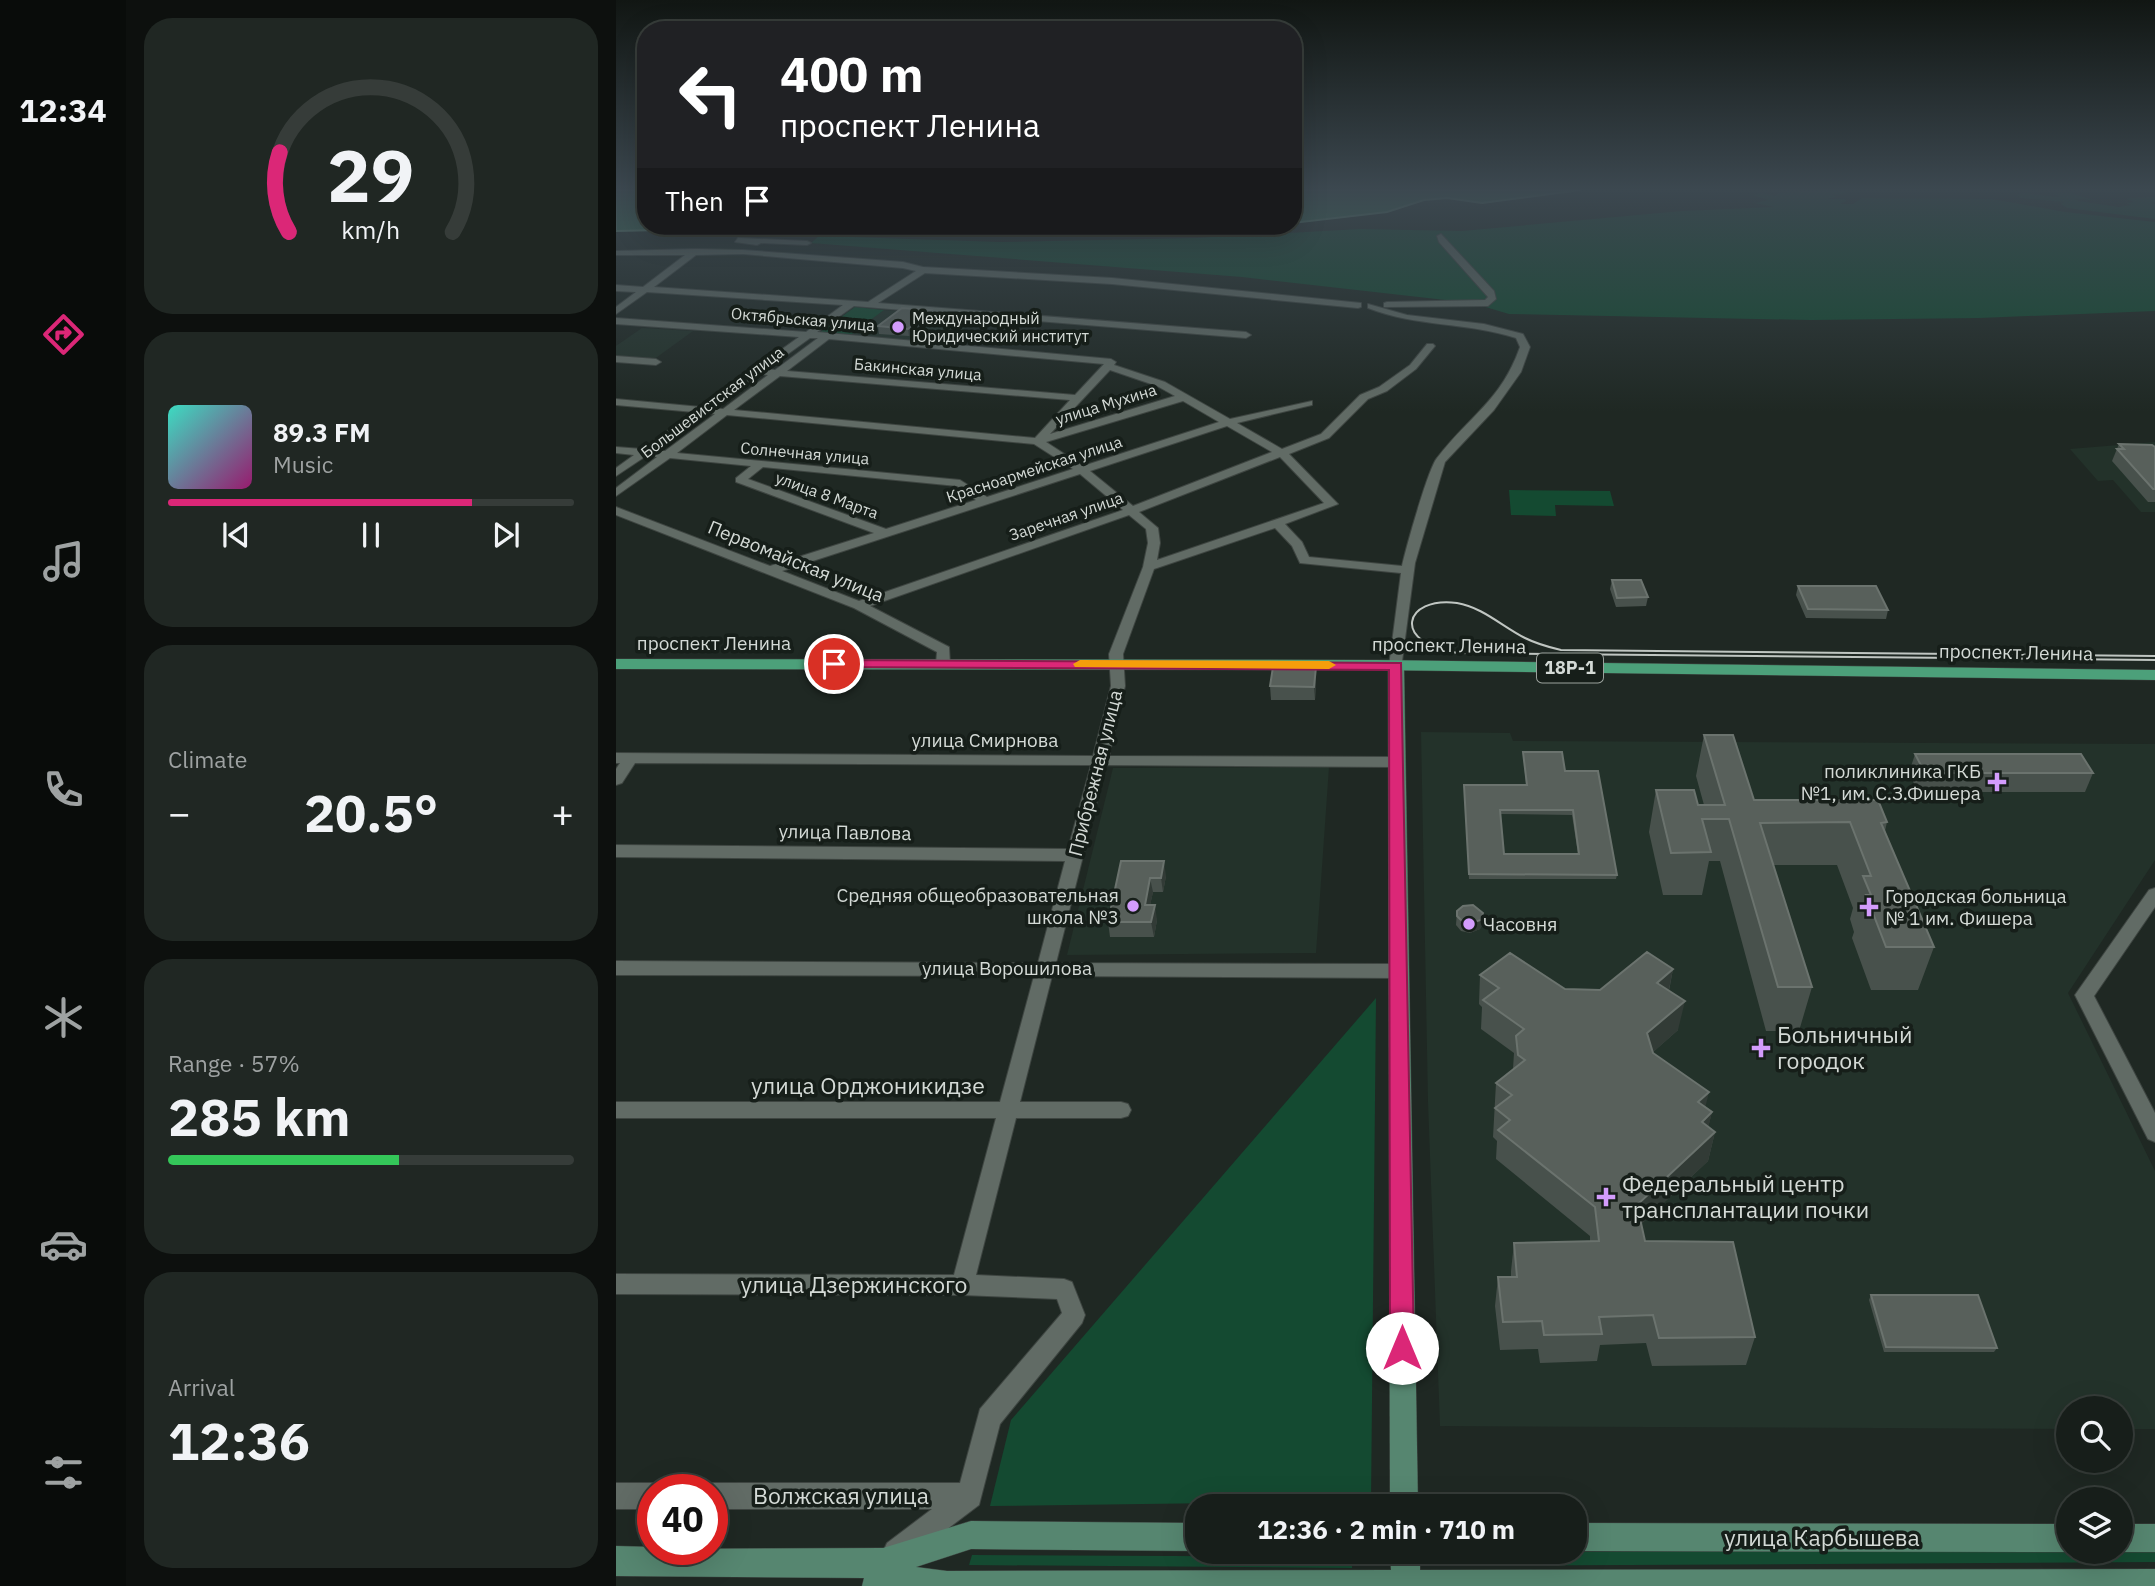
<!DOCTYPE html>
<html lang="en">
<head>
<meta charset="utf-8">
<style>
	:root { --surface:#171e1a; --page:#202723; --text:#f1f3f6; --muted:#9ea2a2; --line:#363c39; --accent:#db2777 }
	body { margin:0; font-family:"IBM Plex Sans",sans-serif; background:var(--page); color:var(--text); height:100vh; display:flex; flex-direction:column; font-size:26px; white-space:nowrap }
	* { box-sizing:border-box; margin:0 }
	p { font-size:23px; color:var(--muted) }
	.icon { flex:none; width:38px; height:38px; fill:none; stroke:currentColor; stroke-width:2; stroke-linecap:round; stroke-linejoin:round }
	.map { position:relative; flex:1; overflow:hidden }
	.panel { display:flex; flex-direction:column; gap:18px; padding:18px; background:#0d100e; width:490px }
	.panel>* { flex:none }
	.banner { position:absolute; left:21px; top:21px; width:665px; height:214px; border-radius:28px; box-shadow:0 7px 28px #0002,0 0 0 2px var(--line); background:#202124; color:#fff; overflow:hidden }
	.tools { position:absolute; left:1440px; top:1396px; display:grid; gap:14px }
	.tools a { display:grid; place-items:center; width:77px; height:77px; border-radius:50%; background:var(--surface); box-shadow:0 7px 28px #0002,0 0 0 2px var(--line); font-size:35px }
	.speed { position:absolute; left:21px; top:1474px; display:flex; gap:14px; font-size:35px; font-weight:700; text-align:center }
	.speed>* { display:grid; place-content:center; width:91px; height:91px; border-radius:50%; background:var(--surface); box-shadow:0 7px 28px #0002,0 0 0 2px var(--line); line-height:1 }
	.speed .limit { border:10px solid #d22; background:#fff; color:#111 }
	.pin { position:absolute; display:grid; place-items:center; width:60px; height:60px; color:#fff; margin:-30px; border:4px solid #fff; border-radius:50%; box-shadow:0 2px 7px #0007 }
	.me { position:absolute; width:77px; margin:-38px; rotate:0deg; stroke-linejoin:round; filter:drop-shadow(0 0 5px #0008) }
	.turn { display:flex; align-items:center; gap:24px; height:147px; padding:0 28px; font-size:32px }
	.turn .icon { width:91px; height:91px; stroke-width:2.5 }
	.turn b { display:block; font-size:49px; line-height:60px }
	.then { display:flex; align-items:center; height:66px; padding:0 28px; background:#0003; gap:14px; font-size:26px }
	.big { font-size:52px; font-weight:700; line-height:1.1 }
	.panel .tile { flex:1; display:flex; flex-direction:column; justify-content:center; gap:10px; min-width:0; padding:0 24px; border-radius:28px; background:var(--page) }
	.panel .dial { align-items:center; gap:0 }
	.dial svg { height:182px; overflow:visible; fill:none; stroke:var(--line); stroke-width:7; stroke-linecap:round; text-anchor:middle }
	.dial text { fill:var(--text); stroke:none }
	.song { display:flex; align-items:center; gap:21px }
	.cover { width:84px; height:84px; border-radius:10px; background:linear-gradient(135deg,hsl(170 70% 55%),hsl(320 70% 35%)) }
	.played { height:7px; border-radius:4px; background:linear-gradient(90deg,var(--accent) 75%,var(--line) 75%) }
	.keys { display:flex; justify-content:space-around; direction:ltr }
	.heat { display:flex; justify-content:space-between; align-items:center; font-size:38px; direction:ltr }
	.charge { height:10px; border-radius:5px; background:linear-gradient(90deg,#34c759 57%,var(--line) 0) }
	.trip { position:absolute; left:569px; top:1494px; width:402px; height:70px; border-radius:28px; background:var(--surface); box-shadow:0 7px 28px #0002,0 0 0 2px var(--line); font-weight:700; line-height:70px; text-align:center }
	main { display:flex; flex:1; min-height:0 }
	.menu { display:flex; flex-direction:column; width:126px; justify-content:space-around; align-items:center; background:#090c0a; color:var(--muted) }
	.menu .icon { width:49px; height:49px }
	.menu .active { color:var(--accent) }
	.menu b { font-size:32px; color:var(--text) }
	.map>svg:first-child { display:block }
	.built { fill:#23322a }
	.green { fill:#144a31 }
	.water { fill:#3b7f5d; stroke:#699a81; stroke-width:2 }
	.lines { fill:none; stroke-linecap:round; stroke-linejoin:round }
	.street-casing { stroke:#3e4541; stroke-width:2 }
	.secondary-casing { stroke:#3e4541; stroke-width:1 }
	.primary-casing { stroke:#3e4541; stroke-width:1 }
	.street { fill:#616b65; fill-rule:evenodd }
	.secondary { fill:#568670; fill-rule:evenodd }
	.primary { fill:#4ca07a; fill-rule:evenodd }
	.tram { stroke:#c0c6c2; stroke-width:2 }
	.wall { fill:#48514c; fill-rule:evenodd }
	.shaded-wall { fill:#323b36 }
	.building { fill:#58605b; stroke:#6b736e; stroke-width:2; fill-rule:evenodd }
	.route { fill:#db2777; stroke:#8e194d; stroke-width:2 }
	.slow { fill:#f59e0b }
	.poi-dot { fill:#d39cfc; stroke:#161e19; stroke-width:2.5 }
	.labels { text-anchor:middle; stroke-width:7; stroke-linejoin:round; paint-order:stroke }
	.far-poi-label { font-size:16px; fill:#d4dad6; stroke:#161e19; text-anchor:start }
	.far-street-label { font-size:16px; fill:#d4dad6; stroke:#161e19 }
	.shield { fill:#161e19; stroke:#9ba29d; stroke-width:2 }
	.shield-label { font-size:18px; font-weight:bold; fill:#d4dad6 }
	.street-label { font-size:19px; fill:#d4dad6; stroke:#161e19 }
	.poi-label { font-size:19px; fill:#d4dad6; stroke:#161e19; text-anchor:end }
	.near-poi-label { font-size:23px; fill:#d4dad6; stroke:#161e19; text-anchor:start }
	.near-street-label { font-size:23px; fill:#d4dad6; stroke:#161e19 }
</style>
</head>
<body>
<main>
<nav class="menu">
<b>12:34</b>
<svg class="icon active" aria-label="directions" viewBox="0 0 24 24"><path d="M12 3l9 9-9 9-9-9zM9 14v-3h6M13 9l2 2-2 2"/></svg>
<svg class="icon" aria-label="music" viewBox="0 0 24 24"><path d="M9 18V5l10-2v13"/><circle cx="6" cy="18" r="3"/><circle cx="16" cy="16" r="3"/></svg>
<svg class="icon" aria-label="phone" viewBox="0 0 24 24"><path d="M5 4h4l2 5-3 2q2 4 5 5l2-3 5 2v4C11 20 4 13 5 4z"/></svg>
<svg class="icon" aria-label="climate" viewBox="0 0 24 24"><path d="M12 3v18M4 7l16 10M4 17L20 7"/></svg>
<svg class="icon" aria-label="car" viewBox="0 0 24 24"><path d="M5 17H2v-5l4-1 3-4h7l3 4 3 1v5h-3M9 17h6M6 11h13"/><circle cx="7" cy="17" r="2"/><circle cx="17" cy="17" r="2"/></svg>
<svg class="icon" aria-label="filters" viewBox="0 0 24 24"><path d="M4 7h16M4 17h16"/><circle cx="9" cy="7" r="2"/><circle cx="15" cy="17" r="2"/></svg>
</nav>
<section class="panel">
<div class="tile dial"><svg viewBox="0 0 100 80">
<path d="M14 69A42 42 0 1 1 86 69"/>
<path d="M14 69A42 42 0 0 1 10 34" stroke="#db2777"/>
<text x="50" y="56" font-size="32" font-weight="700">29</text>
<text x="50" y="72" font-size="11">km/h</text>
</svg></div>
<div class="tile">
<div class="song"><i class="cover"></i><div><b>89.3 FM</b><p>Music</p></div></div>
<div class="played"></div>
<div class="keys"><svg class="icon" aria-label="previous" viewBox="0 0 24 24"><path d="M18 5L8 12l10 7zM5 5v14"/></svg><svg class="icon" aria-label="pause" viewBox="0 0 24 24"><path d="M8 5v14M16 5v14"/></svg><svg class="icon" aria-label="next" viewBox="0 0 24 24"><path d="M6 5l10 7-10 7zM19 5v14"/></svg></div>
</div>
<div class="tile"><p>Climate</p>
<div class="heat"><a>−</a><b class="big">20.5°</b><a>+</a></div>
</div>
<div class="tile"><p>Range · 57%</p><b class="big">285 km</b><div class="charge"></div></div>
<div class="tile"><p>Arrival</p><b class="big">12:36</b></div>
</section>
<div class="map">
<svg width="1539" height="1586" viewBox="0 0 1539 1586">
	<rect width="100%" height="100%" fill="#1f2823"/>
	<g class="built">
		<polygon points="268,310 359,317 333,344 233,336"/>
		<polygon points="26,328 77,331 37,360 0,358 0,346"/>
		<polygon points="1539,442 1539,512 1525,512 1497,480 1482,481 1454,449"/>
		<polygon points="805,732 894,733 897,741 1539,744 1539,860 1452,993 1539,1171 1539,1429 1505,1429 1505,1409 1452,1409 1452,1429 824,1426 812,1102"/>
		<polygon points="713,767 700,953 451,955 497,768"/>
	</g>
	<g class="green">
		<polygon points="1218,190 1234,193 1216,194 1220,197 1210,199 1229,199 1230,201 1224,204 1237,204 1246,198 1376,199 1449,212 1539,222 1539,311 1363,318 1195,320 893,314 856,303 626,277 195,243 203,236 384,242 581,238 744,229 846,231 1066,211 1158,207 1139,203 1152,200 1137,195 1146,193 1160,196 1162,193"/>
		<polygon points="1401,192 1441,197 1444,196 1436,194 1456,193 1476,200 1460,199 1462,201 1503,207 1515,205 1510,203 1518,202 1510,199 1513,198 1539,197 1539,202 1534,203 1539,204 1539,219 1451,208 1445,204 1448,202 1406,198 1401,196 1406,193"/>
		<polygon points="239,307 268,310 233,336 203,333"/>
		<polygon points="893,490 994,491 998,506 939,505 940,516 895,515"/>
		<polygon points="760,998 755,1501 374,1506 395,1420"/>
		<polygon points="1452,1550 1452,1552 1505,1552 1505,1550 1539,1550 1539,1562 839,1566 838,1552"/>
		<polygon points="356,1555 736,1557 736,1568 353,1565"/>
	</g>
	<g class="water">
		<polygon points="0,190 30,190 30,226 101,226 87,229 0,231"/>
		<polygon points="677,190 964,190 866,203 831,198 808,200 771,212 677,223"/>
		<polygon points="220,226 657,226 570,236 321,231"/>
	</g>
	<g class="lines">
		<g class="street-casing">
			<g id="street">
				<polygon points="825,234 878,291 880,299 872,306 768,307 768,303 771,302 869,300 872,297 823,242 821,236"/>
				<polygon points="122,238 191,241 195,243 191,245 145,243 141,245 119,242"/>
				<path d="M80,249L127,250L287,262L307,267L496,278L745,303V307L742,308L496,284L309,273L262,303L630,332L635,335L630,338L238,306L201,332L495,359L500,362L498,365L549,382L614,419L696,401V405L621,423L666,449L705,434L744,395L763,387L794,365L811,344H817L819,346L800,369L771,391L752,399L713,438L673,454L722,504L669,524L686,542L693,557L786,566C790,548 812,469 821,458C853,416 885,401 904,347L900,338C851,322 800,327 752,308V304L791,315L868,324L907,334L914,347L905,372L878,410L829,462L799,563L785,669L780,670L773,666L785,573L684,563L676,546L659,528L538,569L507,654L509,686L493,756L780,757L788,762L780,767L490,765L440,963L782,964L788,966L791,971L788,976L782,978L436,976L404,1102H505L512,1104L515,1110L512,1116L505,1118H400L360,1275L448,1279L456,1282L469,1315L466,1323L384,1424L363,1505L289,1561L280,1565L271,1561L267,1552L271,1543L316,1509H96V1489H86L96,1483H344L364,1409L446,1313L441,1299L346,1295L0,1294V1274L338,1275L380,1118H0V1102H384L418,976L0,975V961L422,963L449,861L0,857V845L452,849L475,765L19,763L6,783L0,785V769L4,763H0V753L477,756L495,686L493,654L527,567L532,543L530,529L513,515L254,606L333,647L334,664L327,668L320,664L321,652L238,608L0,515V507L154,566L258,533L120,482V478L135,466L54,458L0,496V488L41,457L30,456L0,476V468L18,455L0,453V447L26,449L78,412L0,405V399L85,407L183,337L0,324V318L190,332L227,305L31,292L0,314V307L20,292L0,291V285L27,287L69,255H0V251ZM127,254L287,268L300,271L252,302L38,287L80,255ZM194,338H202L159,370L151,369ZM213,339L488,364L459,395L171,371ZM494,370L541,386L559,396L434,434ZM144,374L152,375L107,409L97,408ZM164,376L454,400L419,438L118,410ZM567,401L603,422L467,466L430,442ZM90,413L99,414L49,451L39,450ZM111,415L418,444L457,469L371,497L344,480L61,453ZM611,426L656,452L517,506L474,471ZM664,457L708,503L541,560L544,543L542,528L523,512ZM147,467L341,486L360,500L270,529L132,479ZM464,474L507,510L243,601L166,571Z"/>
				<polygon points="0,356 40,359 45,362 40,365 0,362"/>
				<polygon points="1539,888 1539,907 1478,996 1539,1113 1539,1142 1532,1139 1459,995 1533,890"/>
				<polygon points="0,1483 37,1483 47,1489 37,1489 37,1509 0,1509"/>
			</g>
		</g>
		<g class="secondary-casing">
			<g id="secondary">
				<polygon points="780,661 788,666 802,1507 774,1507 772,666"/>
				<polygon points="355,1521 581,1523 581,1551 355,1549 300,1567 331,1571 775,1570 774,1552 804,1552 804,1570 1539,1569 1539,1586 246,1586 248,1578 0,1576 0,1546 37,1547 37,1549 267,1548"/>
				<polygon points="959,1523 1452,1524 1453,1552 959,1551"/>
				<polygon points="1505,1524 1539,1524 1539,1552 1504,1552"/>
			</g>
		</g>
		<g class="primary-casing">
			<polygon id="primary" points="0,659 761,660 1539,670 1539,680 761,670 0,669"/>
		</g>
		<use href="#street" class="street"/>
		<use href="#secondary" class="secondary"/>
		<use href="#primary" class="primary"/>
		<path class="tram" d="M1539,656L945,650C932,647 921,644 909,638C887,627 866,607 841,603C788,596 774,643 842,653L1539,660"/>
	</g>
	<g class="wall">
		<polygon points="315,310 317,317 293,336 263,334 262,326"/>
		<polygon points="1503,444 1539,447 1539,502 1532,502 1496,461"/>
		<polygon points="996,580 1032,597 1030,606 1000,607 994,589"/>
		<polygon points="1182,586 1272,610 1270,619 1190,618 1180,595"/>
		<polygon points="700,667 700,681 699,700 655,700 654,686"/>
		<polygon points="1088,735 1138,800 1271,822 1269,831 1318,947 1302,990 1255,990 1236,938 1238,932 1234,919 1237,908 1221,865 1157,865 1196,987 1183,1031 1150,1031 1104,861 1093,861 1086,895 1047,895 1033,832 1040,790 1082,805 1088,805 1080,776"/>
		<path d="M907,752L949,771L1001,875L1000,879H853L848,785H910ZM884,814L956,815L962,854H888Z"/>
		<polygon points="1299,754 1477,773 1469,792 1302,792 1293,773"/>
		<polygon points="505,861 550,876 547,892 537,892 534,905 541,920 538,937 494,937 492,922"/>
		<polygon points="841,911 867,913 867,923 864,929 854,933 845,931 840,925"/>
		<polygon points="1057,969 1053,991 1062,1030 1037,1052 1089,1107 1096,1112 1092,1127 1099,1132 1092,1161 1025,1224 1029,1241 1139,1337 1130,1365 1036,1366 1030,1343 984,1345 981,1361 924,1363 922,1349 884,1350 879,1306 882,1277 895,1277 895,1271 898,1243 974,1241 974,1236 880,1159 881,1141 877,1137 880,1083 897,1069 898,1053 865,1029 866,1007 863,1004 864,975 949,989 984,990"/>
		<polygon points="1255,1295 1381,1348 1378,1352 1268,1352 1253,1300"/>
	</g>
	<g class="shaded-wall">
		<polygon points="315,310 317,317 293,336 292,329"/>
		<polygon points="700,667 700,681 699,700 698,687"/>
		<polygon points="548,861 550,876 547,892 545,878"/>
		<polygon points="534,878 537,892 531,920 529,905"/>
		<polygon points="539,905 541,920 538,937 535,922"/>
		<polygon points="867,913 867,923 864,929 854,933 854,923"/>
		<polygon points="1057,969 1051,999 1041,983"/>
		<polygon points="1069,1001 1062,1030 1026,1062 1031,1033"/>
		<polygon points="1093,1092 1086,1121 1082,1102"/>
		<polygon points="1096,1112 1089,1141 1086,1122"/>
		<polygon points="1099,1132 1092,1161 1015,1234 1021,1205"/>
	</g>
	<g class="building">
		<polygon points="286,308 315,310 292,329 262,326"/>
		<polygon points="1503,444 1536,445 1539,447 1539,489 1537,489 1501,449 1508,449"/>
		<polygon points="996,580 1025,580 1032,597 1001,598"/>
		<polygon points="1182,586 1260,586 1272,610 1192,609"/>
		<polygon points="657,667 700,667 698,687 654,686"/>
		<polygon points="1088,735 1117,735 1138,800 1262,800 1271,822 1265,823 1318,947 1270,947 1250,895 1255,895 1247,876 1255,876 1234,822 1144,823 1196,987 1162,987 1113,819 1086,819 1095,852 1055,853 1040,790 1078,790 1082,805 1109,805"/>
		<path d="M907,752H946L949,771H982L1001,875L853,874L848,785H911ZM884,810H957L963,854H888Z"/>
		<polygon points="1299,754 1465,754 1477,773 1309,773"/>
		<polygon points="505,861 548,861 545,878 534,878 529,905 539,905 535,922 492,922"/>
		<polygon points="857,905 867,913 865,920 854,923 846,921 841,916 841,911 847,906"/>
		<polygon points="1031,952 1057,969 1041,983 1069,1001 1031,1033 1037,1053 1093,1092 1082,1102 1096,1112 1086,1122 1099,1132 1021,1205 1029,1241 1117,1242 1139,1337 1043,1338 1037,1315 983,1317 986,1334 928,1335 926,1321 887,1322 882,1277 901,1277 898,1243 983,1241 979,1207 882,1130 894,1120 879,1108 896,1095 880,1083 909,1060 902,1055 900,1036 908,1029 867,1000 883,988 864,975 894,953 949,989 984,990"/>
		<polygon points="1255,1295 1362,1295 1381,1348 1270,1347"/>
	</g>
	<linearGradient id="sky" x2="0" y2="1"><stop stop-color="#111613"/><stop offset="0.46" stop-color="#3c4850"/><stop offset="1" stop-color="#3c4850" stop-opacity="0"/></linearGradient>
	<rect width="1539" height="412" fill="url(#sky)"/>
	<polygon class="route" points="218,660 785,663 798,1348 794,1356 786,1359 778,1356 774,1348 773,670 213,667 211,664"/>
	<polygon class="slow" points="464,660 713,661 720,665 713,669 459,667 457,664"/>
	<g class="poi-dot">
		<circle cx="282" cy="327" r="7"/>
		<path d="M1377.5 771.5h7v7h7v7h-7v7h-7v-7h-7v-7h7z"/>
		<circle cx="517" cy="906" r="7"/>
		<path d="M1249.5 896.5h7v7h7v7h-7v7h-7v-7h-7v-7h7z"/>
		<circle cx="853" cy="924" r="7"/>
		<path d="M1141.5 1037.5h7v7h7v7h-7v7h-7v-7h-7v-7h7z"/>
		<path d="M986.5 1186.5h7v7h7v7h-7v7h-7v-7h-7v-7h7z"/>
	</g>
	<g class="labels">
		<g class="far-poi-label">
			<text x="296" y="324">Международный<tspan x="296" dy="18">Юридический институт</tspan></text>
		</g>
		<g class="far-street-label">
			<text transform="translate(187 319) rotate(5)" y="6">Октябрьская улица</text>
			<text transform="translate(302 369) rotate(5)" y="6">Бакинская улица</text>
			<text transform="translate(96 402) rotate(-37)" y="6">Большевистская улица</text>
			<text transform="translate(490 404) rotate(-17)" y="6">улица Мухина</text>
			<text transform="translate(189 453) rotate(5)" y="6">Солнечная улица</text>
			<text transform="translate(418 469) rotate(-18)" y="6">Красноармейская улица</text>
			<text transform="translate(211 495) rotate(20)" y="6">улица 8 Марта</text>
			<text transform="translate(450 516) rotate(-19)" y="6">Заречная улица</text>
		</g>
		<rect class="shield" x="921" y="653.5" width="66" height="29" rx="5"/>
		<g class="shield-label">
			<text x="954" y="674">18Р-1</text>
		</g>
		<g class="street-label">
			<text transform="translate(180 561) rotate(22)" y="7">Первомайская улица</text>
			<text x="98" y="650">проспект Ленина</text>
			<text transform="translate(833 645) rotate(1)" y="7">проспект Ленина</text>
			<text transform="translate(1400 652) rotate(1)" y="7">проспект Ленина</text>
			<text x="369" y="747">улица Смирнова</text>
			<text transform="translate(479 773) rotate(-76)" y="7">Прибрежная улица</text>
			<text transform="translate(229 832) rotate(1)" y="7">улица Павлова</text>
			<text x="391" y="975">улица Ворошилова</text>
		</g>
		<g class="poi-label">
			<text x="1365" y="778">поликлиника ГКБ<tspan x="1365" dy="22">№1, им. С.З.Фишера</tspan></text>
			<text x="503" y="902">Средняя общеобразовательная<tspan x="503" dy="22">школа №3</tspan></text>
			<text x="1269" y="903" text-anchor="start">Городская больница<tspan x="1269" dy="22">№ 1 им. Фишера</tspan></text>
			<text x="867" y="931" text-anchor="start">Часовня</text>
		</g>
		<g class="near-poi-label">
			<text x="1161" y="1043">Больничный<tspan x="1161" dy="26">городок</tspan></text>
			<text x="1006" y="1192">Федеральный центр<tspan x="1006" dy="26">трансплантации почки</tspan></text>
		</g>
		<g class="near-street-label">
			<text x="252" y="1094">улица Орджоникидзе</text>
			<text x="238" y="1293">улица Дзержинского</text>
			<text x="225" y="1504">Волжская улица</text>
			<text x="1206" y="1546">улица Карбышева</text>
		</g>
	</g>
</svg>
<div class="tools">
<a><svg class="icon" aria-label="search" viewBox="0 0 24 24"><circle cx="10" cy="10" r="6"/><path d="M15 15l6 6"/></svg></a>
<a><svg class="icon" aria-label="layers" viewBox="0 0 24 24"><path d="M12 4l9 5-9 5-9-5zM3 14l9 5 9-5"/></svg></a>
</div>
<div class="speed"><div class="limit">40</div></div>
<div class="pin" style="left:218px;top:664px;background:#d93025"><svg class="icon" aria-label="arrive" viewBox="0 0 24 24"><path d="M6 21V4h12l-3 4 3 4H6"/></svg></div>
<svg class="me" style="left:786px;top:1348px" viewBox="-20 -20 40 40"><circle r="19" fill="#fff"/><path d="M0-13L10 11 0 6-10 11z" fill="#db2777"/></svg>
<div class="trip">12:36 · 2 min · 710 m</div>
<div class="banner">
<div class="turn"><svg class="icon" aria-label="left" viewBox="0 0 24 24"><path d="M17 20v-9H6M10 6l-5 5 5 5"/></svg><div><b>400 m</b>проспект Ленина</div></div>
<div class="then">Then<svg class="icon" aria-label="arrive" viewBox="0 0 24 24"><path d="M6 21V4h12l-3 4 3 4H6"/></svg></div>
</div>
</div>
</main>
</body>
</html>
